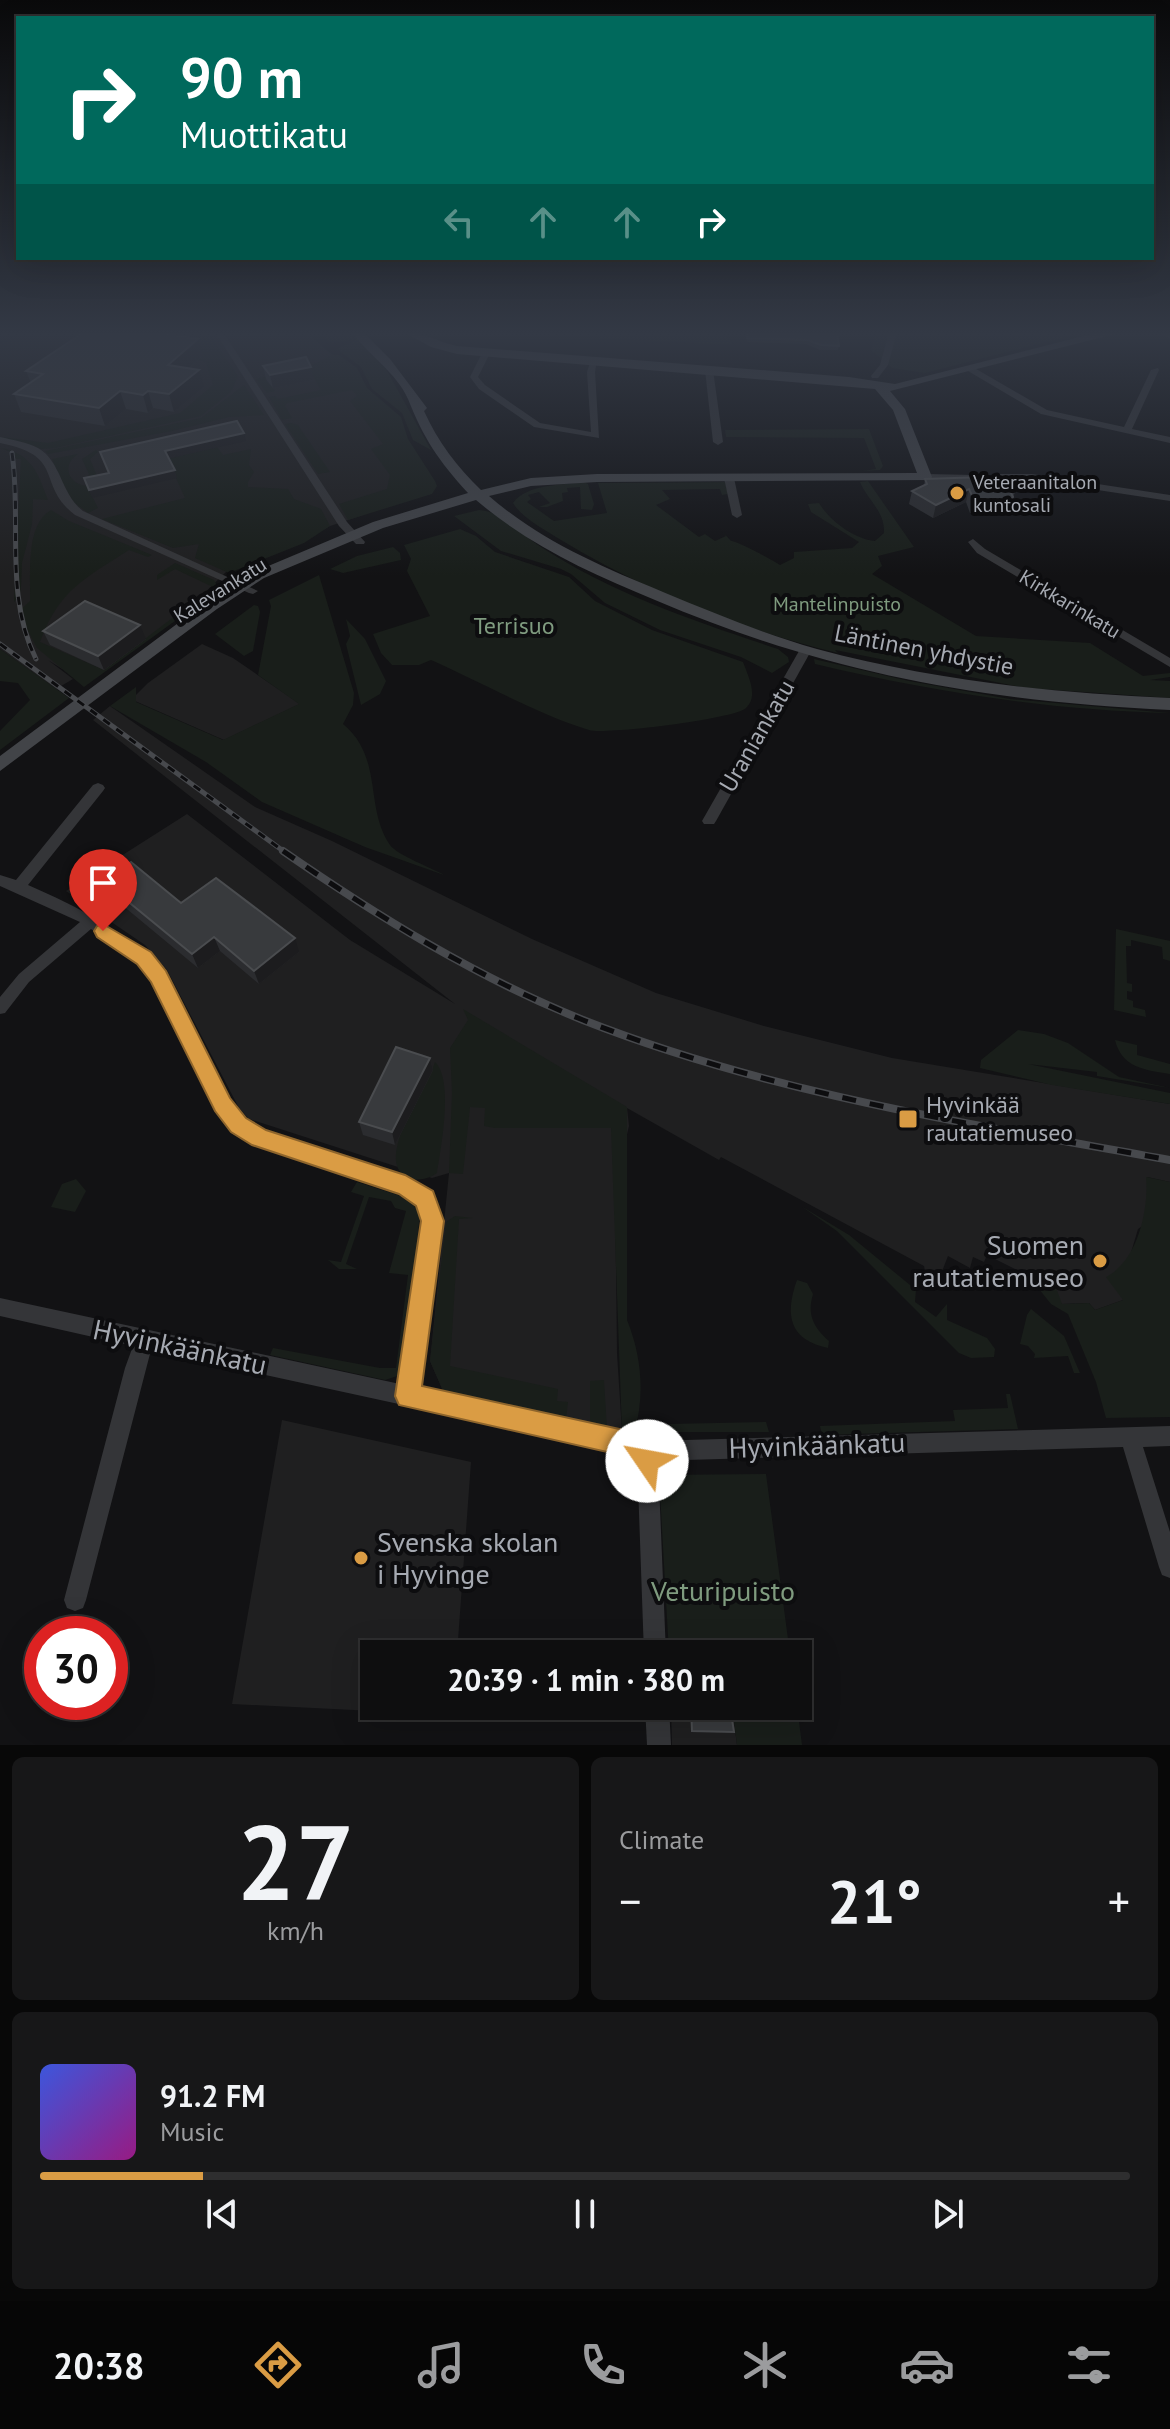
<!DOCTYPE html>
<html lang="en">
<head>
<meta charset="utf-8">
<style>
	:root { --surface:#0e0e0f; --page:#171718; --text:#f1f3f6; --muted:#9b9c9e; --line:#2e2e2f; --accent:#da9c44 }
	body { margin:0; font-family:"PT Sans",sans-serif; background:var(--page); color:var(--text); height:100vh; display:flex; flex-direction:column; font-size:30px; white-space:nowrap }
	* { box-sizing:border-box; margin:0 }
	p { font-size:26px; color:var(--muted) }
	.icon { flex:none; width:44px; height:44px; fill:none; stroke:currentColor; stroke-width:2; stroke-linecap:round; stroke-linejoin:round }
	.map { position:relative; height:1745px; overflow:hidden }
	.details { display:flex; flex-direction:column; gap:12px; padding:12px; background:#080808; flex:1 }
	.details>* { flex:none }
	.guide { position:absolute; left:16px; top:16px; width:1138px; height:244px; border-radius:0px; box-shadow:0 8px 32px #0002,0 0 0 2px var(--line); background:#00695c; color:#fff; overflow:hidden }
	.speed { position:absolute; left:24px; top:1616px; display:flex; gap:16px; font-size:40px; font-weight:700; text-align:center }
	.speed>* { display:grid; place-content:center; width:104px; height:104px; border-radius:50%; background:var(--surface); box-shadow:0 8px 32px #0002,0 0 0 2px var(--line); line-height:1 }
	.speed .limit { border:12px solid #d22; background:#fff; color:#111 }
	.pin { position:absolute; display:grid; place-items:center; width:68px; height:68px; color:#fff; margin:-82px -34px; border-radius:50% 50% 50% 0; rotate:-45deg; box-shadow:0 0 8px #0007 }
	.pin .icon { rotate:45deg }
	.me { position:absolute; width:88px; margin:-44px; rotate:303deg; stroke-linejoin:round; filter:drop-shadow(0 0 6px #0008) }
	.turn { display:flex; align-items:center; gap:28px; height:168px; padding:0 32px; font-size:36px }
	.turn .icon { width:104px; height:104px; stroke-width:2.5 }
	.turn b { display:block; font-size:56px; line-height:68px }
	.lanes { display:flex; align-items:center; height:76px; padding:0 32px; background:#0003; justify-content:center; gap:40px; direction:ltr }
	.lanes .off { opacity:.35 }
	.big { font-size:60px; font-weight:800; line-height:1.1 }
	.details .card { flex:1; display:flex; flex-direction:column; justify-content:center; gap:12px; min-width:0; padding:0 28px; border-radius:12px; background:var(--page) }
	.details .dial { align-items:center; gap:0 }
	.dial b { font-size:104px; line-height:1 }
	.song { display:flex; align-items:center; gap:24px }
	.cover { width:96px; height:96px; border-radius:12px; background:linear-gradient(135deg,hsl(230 70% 55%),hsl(310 70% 35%)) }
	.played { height:8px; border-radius:4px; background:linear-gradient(90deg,var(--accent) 15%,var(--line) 15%) }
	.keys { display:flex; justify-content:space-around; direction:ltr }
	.heat { display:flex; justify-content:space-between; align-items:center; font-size:44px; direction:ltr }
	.details .tiles { flex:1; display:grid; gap:12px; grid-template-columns:1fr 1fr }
	.card:last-child { grid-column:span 2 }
	.trip { position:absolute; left:360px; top:1640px; width:452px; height:80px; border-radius:0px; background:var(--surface); box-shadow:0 8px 32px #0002,0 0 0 2px var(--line); font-weight:800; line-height:80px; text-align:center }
	.tabs { display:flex; height:128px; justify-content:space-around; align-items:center; background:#060606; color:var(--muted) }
	.tabs .icon { width:56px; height:56px }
	.tabs .selected { color:var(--accent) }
	.tabs b { font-size:36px; color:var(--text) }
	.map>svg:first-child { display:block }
	.built { fill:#1f1f20 }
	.green { fill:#191e1a }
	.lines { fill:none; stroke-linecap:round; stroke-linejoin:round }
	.street { fill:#343538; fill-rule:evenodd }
	.secondary { fill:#424448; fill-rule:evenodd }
	.rail-far1-casing { stroke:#47494d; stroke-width:5 }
	.rail-casing { stroke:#47494d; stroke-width:8 }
	.rail-far1 { stroke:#0d0d0f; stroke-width:3; stroke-dasharray:8; stroke-linecap:butt }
	.rail { stroke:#0d0d0f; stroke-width:5; stroke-dasharray:14; stroke-linecap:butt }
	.wall { fill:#2b2c2f }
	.shaded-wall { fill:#1c1c1e }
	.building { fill:#383a3d; stroke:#4a4c4f; stroke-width:2 }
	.route { fill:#da9c44; stroke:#8e652c; stroke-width:2 }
	.poi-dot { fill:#da9c44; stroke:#0d0d0f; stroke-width:3 }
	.labels { text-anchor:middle; stroke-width:8; stroke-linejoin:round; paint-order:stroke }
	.far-poi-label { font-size:20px; fill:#a6aab2; stroke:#0d0d0f; text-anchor:start }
	.far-street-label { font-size:20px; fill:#a6aab2; stroke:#0d0d0f }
	.far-park-label { font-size:20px; fill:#7f9b7f; stroke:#0d0d0f }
	.park-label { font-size:24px; fill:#7f9b7f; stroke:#0d0d0f }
	.street-label { font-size:24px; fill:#a6aab2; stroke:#0d0d0f }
	.poi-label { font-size:24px; fill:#a6aab2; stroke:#0d0d0f; text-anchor:start }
	.near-poi-label { font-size:28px; fill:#a6aab2; stroke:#0d0d0f; text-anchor:end }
	.near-street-label { font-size:28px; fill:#a6aab2; stroke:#0d0d0f }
	.near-park-label { font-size:28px; fill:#7f9b7f; stroke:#0d0d0f }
</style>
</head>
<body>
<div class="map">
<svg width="1170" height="1745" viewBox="0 0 1170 1745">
	<rect width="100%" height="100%" fill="#121214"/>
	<g class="built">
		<polygon points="0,332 306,332 342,363 400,476 366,514 330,526 300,543 227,571 181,616 86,684 48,660 73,679 56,689 0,649"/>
		<polygon points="202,644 233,658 300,704 224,740 135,701 136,695 148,683"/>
		<polygon points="110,706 255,807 332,841 532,939 656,993 764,1026 892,1058 1170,1104 1170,1182 1147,1177 1170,1208 1138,1229 1130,1256 1118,1271 1123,1300 1095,1310 1089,1303 1062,1304 1037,1280 987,1255 984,1262 973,1257 970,1268 948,1256 939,1279 925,1271 924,1266 721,1157 719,1160 627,1108 629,1126 615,1185 617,1353 622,1432 444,1393 430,1361 449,1173 432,1178 249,1119 239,1108 167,970 145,945 66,891 187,814 350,940 455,1004 93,720"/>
		<polygon points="282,1420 471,1462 457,1654 374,1654 374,1706 454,1706 453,1715 232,1704"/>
		<polygon points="671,1706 732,1706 737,1745 672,1745"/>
	</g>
	<g class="green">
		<polygon points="157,332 189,338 193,332 210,335 238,376 231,392 201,416 55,448 42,449 1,437 48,443 180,413 213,385 206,362 197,360 192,350 202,341 156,334"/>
		<polygon points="325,332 351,332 386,369 431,450 413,440 402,413 372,389 361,367 337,349 357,339 332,343 326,338"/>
		<polygon points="546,332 724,332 733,345 546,335"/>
		<polygon points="876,332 1086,332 925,373 892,368 871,350"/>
		<polygon points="332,355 339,355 357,368 367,388 401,417 408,439 435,481 437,486 432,494 348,520 339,504 387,489 390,475 371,449 383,444 350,401 357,396 352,390 287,403 285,406 292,418 282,420 269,397 275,396 278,399 321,390 309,370 265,379 275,391 267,393 256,379 314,364"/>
		<polygon points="244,385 264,415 229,417 172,431 48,454 45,451 201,418"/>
		<polygon points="291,423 298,425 330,472 318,474 285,424"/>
		<polygon points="869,429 883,466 880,470 862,471 876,469 864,438 726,437 725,430"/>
		<polygon points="217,447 223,455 251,449 249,465 254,472 248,482 248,487 288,489 294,499 321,509 330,526 304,543 229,573 195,558 199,544 173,548 102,519 185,498 171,467 94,485 82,459 96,450 98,452 90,459 97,476"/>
		<path d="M1,448C32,454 38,473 48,500L33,499L32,524L22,563L21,586L20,595L14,602L21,459H16L13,453Z"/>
		<path d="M78,454C61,465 68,484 87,486L98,508L88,513L67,497L52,459Z"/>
		<path d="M868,481L914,547L878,556L882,566L872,574L976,636L1090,643L1143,676L1170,673V677L1150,680L1170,681V698L1026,688L835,650L838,653C739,629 642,590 556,537C542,528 521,517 513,503C526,484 563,485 584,482L588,484L594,504L592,510L581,509L580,487L567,488L568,492L562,493L563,501L547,507H539L550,503L539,492L528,495L531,499L527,502L554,521L607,513L598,483L725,482L728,494L722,495L720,489L662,490L670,499L656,505L699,537L705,534L715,541L726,536L720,529L731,541C737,541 771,559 780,565L794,558V552L852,548L859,542L811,512L808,504L819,503C830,521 854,539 875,541L884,533C885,511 868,501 860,482Z"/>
		<path d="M51,510L69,521L152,555L148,557L129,550C84,579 59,590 40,642L104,670L213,587L175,569L157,580V575L175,563L214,580L219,589L84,687L37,648L18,612L30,601C31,574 25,525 51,510Z"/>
		<path d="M479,510C502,511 522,535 541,547C613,594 697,622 778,649L788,657L789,662L772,673L741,657L660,630L605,603L571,574L561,569L501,551L454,516Z"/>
		<path d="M460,529L476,536L495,552L569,577L595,601L652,630L743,662C748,676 759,696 746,708C735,719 604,735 589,730C537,714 481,682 431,660L419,665H392L381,653L373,634L430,616L407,571L411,559L404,545Z"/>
		<polygon points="393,547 400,553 401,560 343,573 330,569 357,556"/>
		<path d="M319,575L354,693L353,705L343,724C384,758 364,807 390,845C397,855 432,868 444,875L365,847L262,802L206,762L110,706L136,687V702L223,740L299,704L258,675L271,606L269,600Z"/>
		<polygon points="254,605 258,606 260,612 253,651 244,656 215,634"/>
		<polygon points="346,619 365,639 386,681 380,694 361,705 346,644 350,636"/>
		<polygon points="0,649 69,698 0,750 0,731 30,700 18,683 0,681"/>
		<path d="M814,659L909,681L1010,699L1170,713C1048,710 934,692 815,664Z"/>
		<polygon points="1116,929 1170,941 1170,961 1163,959 1162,947 1131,940 1131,946 1126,946 1127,983 1132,984 1132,992 1127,991 1127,999 1133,1001 1133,1007 1145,1010 1146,1017 1114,1010"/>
		<path d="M463,1009L627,1107V1320C642,1357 645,1396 634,1434L622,1432L611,1128H495L484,1126L485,1108L470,1107L463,1174L449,1173L452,1092L450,1048L468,1020Z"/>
		<polygon points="1018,1030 1044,1034 1068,1043 1119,1077 1170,1088 1097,1076 1097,1072 1028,1064 1170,1093 1170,1104 1052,1085 980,1068 981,1060"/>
		<path d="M1115,1040L1137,1045V1055L1170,1064V1074C1145,1070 1122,1068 1115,1040Z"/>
		<path d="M435,1062C454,1080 441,1148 437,1173C428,1179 418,1182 407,1177C373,1161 428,1085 435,1062Z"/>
		<path d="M1146,1177L1170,1182V1417L1106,1418L1096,1382L1068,1314L1051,1304L1035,1284L1022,1275L1055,1285L1062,1304L1089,1303L1095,1310L1123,1300L1106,1277C1138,1261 1149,1209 1146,1177Z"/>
		<polygon points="76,1179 86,1191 75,1212 51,1207 62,1184"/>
		<polygon points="357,1182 407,1198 420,1213 405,1361 397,1376 385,1380 270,1355 273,1348 380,1368 396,1368 408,1275 389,1273 406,1211 395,1208 391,1201 369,1197 346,1264 357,1269 339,1269 328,1260 341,1262 364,1196 351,1192"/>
		<polygon points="801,1206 849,1235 910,1285 916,1290 915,1302 936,1317 947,1304 947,1320 987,1338 995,1349 994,1357 971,1358 959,1353 837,1231"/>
		<polygon points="455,1216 473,1218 459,1219 450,1366 558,1389 557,1401 568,1402 566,1420 444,1393 430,1361 446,1222"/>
		<path d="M797,1280L807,1283L813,1294C807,1314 813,1327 829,1341L828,1348C790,1340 784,1316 797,1280Z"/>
		<polygon points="1031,1309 1064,1336 1080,1373 1074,1373 1068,1356 1034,1358 1035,1354 1028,1346 1020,1344 1027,1315"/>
		<polygon points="604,1380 607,1428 590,1424 590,1381"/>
		<polygon points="1006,1394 1010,1394 1018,1429 822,1435 820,1426 955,1421 953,1410 1008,1408"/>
		<polygon points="766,1422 769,1432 665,1432 669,1424"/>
		<polygon points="766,1474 790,1654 669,1654 659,1475"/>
		<polygon points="732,1706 797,1706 802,1745 737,1745"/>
	</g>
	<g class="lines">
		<g class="street">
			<polygon points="215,332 223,332 347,522 365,542 364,544 356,544 339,526"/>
			<polygon points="889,332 897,332 888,365 878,378 872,378 871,376 880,365"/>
			<polygon points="1156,332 1170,333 1170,338 1157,334"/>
			<polygon points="483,351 490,353 478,377 485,385 540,423 591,432 587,372 591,359 597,359 595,372 599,438 534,427 479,389 470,377"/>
			<polygon points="971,366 1047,410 1124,427 1151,370 1158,368 1159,370 1132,429 1170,437 1170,443 1041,414 968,371 968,367"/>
			<polygon points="709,367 713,370 723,442 718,445 713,442 705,370"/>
			<path d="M0,437C13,440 27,442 38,448C62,462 60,493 83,511L258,591L253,594L249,593L75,515C35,484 67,456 0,443Z"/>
			<polygon points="925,474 975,475 980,478 975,481 922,479 922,475"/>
			<polygon points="996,474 1032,474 1170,495 1170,501 1032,480 993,479 993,475"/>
			<polygon points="729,475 734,478 742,515 737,518 732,515 724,478"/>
			<polygon points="973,539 985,549 1170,658 1170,667 977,553 968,542"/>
			<polygon points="805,647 811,651 716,821 714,824 704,824 702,821 799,651"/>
			<path d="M98,783L103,785L105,788L103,791L28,885C79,907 126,932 164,972L229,1099L245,1120L264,1132L356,1159L422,1184L436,1202L441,1221L419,1388L647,1438L686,1440L1170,1426V1446L1143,1447L1170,1532V1578L1162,1575L1159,1567L1123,1447L686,1460L658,1459L666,1654H644L637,1456L151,1350L86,1600L83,1608L75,1611L67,1608L64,1600L125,1368L133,1346L0,1316V1298L400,1384L423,1221L422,1211L410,1196L356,1175L260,1146L233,1130L217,1109L154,980L121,950L91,929L29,982L5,1013L0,1014V997L19,974L80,922L0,886V875L16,880L93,785Z"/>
			<polygon points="645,1706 669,1706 671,1745 647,1745"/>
		</g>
		<path class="secondary" d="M352,332H363L390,359L427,408L424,411C438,442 457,467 481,490L531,478L597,474L917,473L893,410L875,389L457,354L431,347L404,332C423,332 438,342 457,346L849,377L895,384L1099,332H1116L1115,334L890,391L905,409L932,477L930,480L597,482L531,486L489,496C541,541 600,566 663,592C714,613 764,634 817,649C932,680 1051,693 1170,698V710C982,701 829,674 655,600C590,573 530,546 476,500L383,528L264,578L217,609L0,771V756L205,603L254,572L373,522L468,493C438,460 424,439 408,399C397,373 367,354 352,332Z"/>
		<g class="rail-far1-casing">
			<g id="rail-far1">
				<path d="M12,453C22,522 4,595 36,659"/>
				<polyline points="0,644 286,853"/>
			</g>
		</g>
		<g class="rail-casing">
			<path id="rail" d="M283,851C377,916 476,977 583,1020C771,1094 972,1124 1170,1160"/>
		</g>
		<use href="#rail-far1" class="rail-far1"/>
		<use href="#rail" class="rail"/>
	</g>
	<g class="wall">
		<polygon points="740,332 837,332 839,346 838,350 820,350 806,344 747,342 746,334 740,333"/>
		<polygon points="202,356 189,368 204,387 174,412 153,408 148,413 126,409 105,426 21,412 14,394 31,383 26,371"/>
		<polygon points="263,366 314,380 273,388 266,379"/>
		<polygon points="925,479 1017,487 1007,513 970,513 966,502 933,518 909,504 912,491 924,485"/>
		<polygon points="43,631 146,639 104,670 50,645"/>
		<polygon points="103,881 181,903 299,952 259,984 220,951 198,968 110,895"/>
		<polygon points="430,1058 433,1070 395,1145 363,1135 359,1122"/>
	</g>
	<g class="shaded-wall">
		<polygon points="0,332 25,332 0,343"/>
		<polygon points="198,339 202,356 173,382 168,365"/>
		<polygon points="311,367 314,380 273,388 270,375"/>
		<polygon points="199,370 204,387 174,412 169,394"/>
		<polygon points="120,391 126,409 105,426 99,408"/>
		<polygon points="148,391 153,408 148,413 143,395"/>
		<polygon points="244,433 246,441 167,459 165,451"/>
		<polygon points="175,470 177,478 92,498 89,490"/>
		<polygon points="969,489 966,502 933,518 936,505"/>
		<polygon points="140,625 146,639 104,670 98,656"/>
		<polygon points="214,937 220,951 198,968 192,954"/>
		<polygon points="295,938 299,952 259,984 254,971"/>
		<polygon points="430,1058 433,1070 395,1145 392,1132"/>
	</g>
	<g class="building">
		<polygon points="84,332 154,332 198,339 168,365 199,370 169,394 148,391 143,395 120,391 99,408 14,394 43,374 26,371"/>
		<polygon points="747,332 837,332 839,346 821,345 807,340 747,338"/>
		<polygon points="306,357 311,367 270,375 263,366"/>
		<polygon points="237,421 244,433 165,451 175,470 89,490 84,478 109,473 100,452"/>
		<polygon points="1015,476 1017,487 1008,487 1013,497 1011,500 974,500 969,489 936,505 912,491 927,484 925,479"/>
		<polygon points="85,601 140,625 98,656 43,631"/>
		<polygon points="131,862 181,903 216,878 295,938 254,971 214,937 192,954 103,881"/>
		<polygon points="396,1047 430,1058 392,1132 359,1122"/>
		<polygon points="691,1706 730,1706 734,1732 692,1731"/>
	</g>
	<linearGradient id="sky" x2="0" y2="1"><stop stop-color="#0a0a0b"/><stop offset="0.58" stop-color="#333945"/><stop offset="1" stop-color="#333945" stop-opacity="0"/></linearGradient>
	<rect width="1170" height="576" fill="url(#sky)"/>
	<polygon class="route" points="103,924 151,952 166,971 230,1098 246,1118 266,1130 405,1175 433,1191 444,1221 422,1386 647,1435 656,1439 661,1461 657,1470 647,1474 638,1470 634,1458 399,1405 395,1396 421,1221 416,1206 399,1194 252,1145 231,1132 215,1111 151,982 137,964 97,937 94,931 97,926"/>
	<g class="poi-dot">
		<circle cx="957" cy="493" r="8"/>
		<rect x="898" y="1109" width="20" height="20" rx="4"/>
		<circle cx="1100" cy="1261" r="8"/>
		<circle cx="361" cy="1558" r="8"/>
	</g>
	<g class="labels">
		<g class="far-poi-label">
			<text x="973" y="489">Veteraanitalon<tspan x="973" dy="23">kuntosali</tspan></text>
		</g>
		<g class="far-street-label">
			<text transform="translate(220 590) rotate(-32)" y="7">Kalevankatu</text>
			<text transform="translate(1070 604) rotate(31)" y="7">Kirkkarinkatu</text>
		</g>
		<g class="far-park-label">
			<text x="837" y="611">Mantelinpuisto</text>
		</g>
		<g class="park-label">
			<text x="514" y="634">Terrisuo</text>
		</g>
		<g class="street-label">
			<text transform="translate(924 650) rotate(11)" y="8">Läntinen yhdystie</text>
			<text transform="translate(757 736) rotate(-60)" y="8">Uraniankatu</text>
		</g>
		<g class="poi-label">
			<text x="926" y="1113">Hyvinkää<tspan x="926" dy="28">rautatiemuseo</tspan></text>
		</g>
		<g class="near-poi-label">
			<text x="1084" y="1255">Suomen<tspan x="1084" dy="32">rautatiemuseo</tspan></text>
			<text x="377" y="1552" text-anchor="start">Svenska skolan<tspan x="377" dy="32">i Hyvinge</tspan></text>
		</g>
		<g class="near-street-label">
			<text transform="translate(180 1347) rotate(12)" y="10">Hyvinkäänkatu</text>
			<text transform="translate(817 1445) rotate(-2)" y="10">Hyvinkäänkatu</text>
		</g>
		<g class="near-park-label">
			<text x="723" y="1601">Veturipuisto</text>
		</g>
	</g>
</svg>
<div class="speed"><div class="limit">30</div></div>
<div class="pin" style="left:103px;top:931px;background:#d93025"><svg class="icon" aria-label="arrive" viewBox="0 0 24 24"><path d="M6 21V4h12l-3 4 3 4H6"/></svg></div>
<svg class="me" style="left:647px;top:1461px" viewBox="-20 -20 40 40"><circle r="19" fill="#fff"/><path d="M0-13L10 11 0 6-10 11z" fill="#da9c44"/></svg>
<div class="trip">20:39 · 1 min · 380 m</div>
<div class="guide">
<div class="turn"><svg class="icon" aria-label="right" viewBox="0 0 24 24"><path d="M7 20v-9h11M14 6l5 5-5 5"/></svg><div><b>90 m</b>Muottikatu</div></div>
<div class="lanes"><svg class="icon off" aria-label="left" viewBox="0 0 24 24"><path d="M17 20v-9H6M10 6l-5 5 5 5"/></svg><svg class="icon off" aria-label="ahead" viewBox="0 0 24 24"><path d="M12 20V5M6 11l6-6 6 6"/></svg><svg class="icon off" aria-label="ahead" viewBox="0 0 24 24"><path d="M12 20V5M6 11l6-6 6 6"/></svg><svg class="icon" aria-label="right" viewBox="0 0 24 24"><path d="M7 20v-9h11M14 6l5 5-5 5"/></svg></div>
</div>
</div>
<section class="details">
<div class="tiles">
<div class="card dial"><b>27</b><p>km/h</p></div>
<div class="card"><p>Climate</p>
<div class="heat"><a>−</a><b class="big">21°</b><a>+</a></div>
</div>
<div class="card">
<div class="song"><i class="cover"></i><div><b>91.2 FM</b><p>Music</p></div></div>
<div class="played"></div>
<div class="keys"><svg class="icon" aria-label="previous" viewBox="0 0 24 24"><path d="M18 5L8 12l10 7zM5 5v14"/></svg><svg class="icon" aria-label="pause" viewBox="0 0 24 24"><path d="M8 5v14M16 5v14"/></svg><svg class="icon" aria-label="next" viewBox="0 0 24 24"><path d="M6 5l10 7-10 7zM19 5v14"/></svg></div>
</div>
</div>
</section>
<nav class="tabs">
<b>20:38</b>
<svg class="icon selected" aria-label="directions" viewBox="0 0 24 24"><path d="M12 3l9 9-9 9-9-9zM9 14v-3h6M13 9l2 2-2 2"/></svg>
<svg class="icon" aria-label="music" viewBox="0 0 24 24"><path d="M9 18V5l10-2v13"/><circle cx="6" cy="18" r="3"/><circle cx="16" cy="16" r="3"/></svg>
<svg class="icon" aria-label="phone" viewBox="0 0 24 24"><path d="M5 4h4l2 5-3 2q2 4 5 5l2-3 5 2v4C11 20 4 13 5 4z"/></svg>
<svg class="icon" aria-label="climate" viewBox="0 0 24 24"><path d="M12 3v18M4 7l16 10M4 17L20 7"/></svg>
<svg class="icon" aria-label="car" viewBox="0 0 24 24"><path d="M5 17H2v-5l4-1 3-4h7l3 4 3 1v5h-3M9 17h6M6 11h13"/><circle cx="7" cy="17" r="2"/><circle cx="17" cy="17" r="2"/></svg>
<svg class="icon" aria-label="filters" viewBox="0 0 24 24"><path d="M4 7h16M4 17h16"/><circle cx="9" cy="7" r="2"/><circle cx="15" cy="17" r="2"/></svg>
</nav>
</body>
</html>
